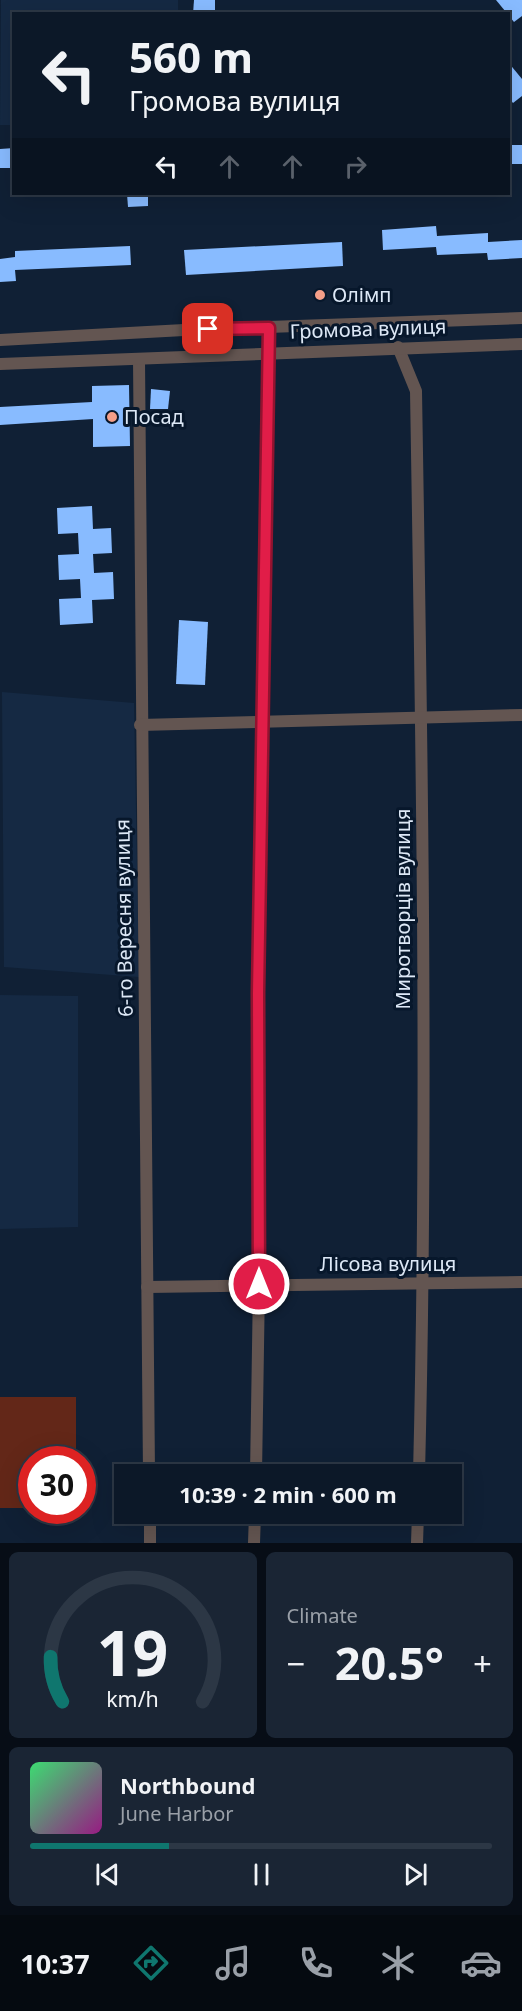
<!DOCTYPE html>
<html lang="en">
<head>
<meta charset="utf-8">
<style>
	:root { --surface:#0c1828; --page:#1a2534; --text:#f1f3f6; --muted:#9aa0a8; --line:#2c3745; --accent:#0f766e }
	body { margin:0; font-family:"Noto Sans",sans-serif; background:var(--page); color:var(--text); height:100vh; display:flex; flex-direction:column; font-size:22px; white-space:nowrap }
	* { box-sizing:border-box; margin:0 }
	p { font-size:20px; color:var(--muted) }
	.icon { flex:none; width:33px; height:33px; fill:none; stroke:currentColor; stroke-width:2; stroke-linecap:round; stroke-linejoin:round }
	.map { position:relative; height:1543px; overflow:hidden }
	.panel { display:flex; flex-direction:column; gap:9px; padding:9px; background:#070d16; flex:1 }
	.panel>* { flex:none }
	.hud { position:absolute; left:12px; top:12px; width:498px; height:183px; border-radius:0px; box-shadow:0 6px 24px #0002,0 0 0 2px var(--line); background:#0c1828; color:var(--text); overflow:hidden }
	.speed { position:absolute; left:18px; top:1446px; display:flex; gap:12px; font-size:30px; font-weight:700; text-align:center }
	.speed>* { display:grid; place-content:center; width:78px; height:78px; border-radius:50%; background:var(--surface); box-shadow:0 6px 24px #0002,0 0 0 2px var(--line); line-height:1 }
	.speed .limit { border:9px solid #d22; background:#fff; color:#111 }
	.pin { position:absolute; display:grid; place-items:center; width:51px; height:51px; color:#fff; margin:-26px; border-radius:12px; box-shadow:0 3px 9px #0006 }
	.me { position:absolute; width:66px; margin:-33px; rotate:0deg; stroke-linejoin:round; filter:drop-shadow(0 0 4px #0008) }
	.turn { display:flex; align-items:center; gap:21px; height:126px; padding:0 18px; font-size:27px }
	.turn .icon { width:78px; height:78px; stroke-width:2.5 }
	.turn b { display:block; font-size:42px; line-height:51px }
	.lanes { display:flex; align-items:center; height:57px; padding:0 18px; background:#0003; justify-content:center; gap:30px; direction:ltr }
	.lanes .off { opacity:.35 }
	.big { font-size:45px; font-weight:700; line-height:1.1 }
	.panel .tile { flex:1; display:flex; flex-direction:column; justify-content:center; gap:9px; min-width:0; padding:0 21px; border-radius:9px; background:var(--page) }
	.panel .dial { align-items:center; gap:0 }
	.dial svg { height:156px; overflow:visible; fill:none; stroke:var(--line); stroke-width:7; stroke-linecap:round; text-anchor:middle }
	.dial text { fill:var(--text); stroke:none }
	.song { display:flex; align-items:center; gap:18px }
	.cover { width:72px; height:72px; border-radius:9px; background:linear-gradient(135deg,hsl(140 70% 55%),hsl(310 70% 35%)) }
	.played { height:6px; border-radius:3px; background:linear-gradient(90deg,var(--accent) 30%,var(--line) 30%) }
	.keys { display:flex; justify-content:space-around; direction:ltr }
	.heat { display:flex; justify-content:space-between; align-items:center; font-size:33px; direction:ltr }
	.panel .tiles { flex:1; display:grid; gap:9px; grid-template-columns:1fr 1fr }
	.tile:last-child { grid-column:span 2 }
	.trip { position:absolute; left:114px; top:1464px; width:348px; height:60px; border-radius:0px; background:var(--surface); box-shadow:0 6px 24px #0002,0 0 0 2px var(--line); font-weight:700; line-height:60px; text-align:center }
	.tabs { display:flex; height:96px; justify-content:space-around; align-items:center; background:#050a10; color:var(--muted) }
	.tabs .icon { width:42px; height:42px }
	.tabs .current { color:var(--accent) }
	.tabs b { font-size:27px; color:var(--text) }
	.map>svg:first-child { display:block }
	.built { fill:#152943 }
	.green { fill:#632718 }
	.building { fill:#8bf }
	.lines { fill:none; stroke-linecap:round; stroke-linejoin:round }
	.minor { stroke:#635551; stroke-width:12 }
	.route-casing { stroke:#92132f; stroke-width:15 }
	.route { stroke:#e11d48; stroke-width:10 }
	.poi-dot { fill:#f49e88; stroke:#07172b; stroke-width:2 }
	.labels { text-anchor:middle; stroke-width:6; stroke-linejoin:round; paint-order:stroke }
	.poi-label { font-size:20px; fill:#dde8f6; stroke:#07172b; text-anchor:start }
	.street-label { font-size:20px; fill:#dde8f6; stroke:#07172b }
</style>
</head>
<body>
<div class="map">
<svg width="522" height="1543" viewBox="0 0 522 1543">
	<rect width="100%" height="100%" fill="#102035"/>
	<g class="built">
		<polygon points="1,0 178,0 178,13 14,14 13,125 0,125"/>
		<polygon points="2,692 134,703 139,977 4,967"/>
		<polygon points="0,995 78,996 78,1227 0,1229"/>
	</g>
	<polygon class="green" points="0,1397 76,1397 76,1459 32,1460 31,1508 0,1508"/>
	<g class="building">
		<polygon points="194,0 215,0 215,14 193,14"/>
		<polygon points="496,0 522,0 522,16 514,22"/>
		<polygon points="508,62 522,79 522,96 513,103 508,97"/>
		<rect x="508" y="145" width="14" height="19"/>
		<polygon points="14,148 14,168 0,168 0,149"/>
		<polygon points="127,194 148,194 148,206 128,207"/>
		<polygon points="436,226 437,236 488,233 488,242 522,240 522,258 488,260 487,253 437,255 436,247 383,250 382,230"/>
		<polygon points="342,242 343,266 186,275 184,250"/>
		<polygon points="130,246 131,265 15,270 16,281 0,282 0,259 15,257 15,251"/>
		<polygon points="129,385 130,446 93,447 93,419 0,425 0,407 92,402 92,386"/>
		<polygon points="151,389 170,391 168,409 150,409"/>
		<polygon points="92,506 93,529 111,528 112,553 93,554 94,573 113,572 114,599 92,600 93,623 60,625 59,599 81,598 80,579 59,580 58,555 79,554 78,533 58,534 57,508"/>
		<polygon points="179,620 208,622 205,685 176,684"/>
	</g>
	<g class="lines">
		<g class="minor">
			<polyline points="0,340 184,330 522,318"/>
			<path d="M398,347L416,391C422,752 428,1113 419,1474"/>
			<polyline points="139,360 149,1474"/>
			<polyline points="0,364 522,344"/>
			<polyline points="140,725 522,715"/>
			<polyline points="147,1287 522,1282"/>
			<polyline points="256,1474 259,1284 258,993 269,329"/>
			<polyline points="150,1514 150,1543"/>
			<polyline points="254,1543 255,1514"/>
			<polyline points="417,1543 418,1514"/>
		</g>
	</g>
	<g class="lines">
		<g class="route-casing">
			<polyline id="route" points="208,329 269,328 258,993 259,1284"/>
		</g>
		<use href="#route" class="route"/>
	</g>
	<g class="poi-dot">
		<circle cx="320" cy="295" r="6"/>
		<circle cx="112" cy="417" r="6"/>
	</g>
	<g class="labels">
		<g class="poi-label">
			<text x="332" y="302">Олімп</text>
			<text x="124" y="424">Посад</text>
		</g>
		<g class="street-label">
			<text transform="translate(368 329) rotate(-2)" y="7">Громова вулиця</text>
			<text transform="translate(403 909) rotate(-90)" y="7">Миротворців вулиця</text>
			<text transform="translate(124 918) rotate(-91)" y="7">6-го Вересня вулиця</text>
			<text x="388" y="1271">Лісова вулиця</text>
		</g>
	</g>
</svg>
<div class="speed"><div class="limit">30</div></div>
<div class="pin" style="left:208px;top:329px;background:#d93025"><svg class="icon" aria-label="arrive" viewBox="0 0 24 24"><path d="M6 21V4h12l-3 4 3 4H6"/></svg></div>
<svg class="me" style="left:259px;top:1284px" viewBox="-20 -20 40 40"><circle r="17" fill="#e11d48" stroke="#fff" stroke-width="3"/><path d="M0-11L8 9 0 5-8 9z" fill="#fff"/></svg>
<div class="trip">10:39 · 2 min · 600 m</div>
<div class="hud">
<div class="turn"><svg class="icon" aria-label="left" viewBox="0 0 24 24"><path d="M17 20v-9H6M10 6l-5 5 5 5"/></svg><div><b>560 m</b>Громова вулиця</div></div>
<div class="lanes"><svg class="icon" aria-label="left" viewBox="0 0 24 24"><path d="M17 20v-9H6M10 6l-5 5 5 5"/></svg><svg class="icon off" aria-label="ahead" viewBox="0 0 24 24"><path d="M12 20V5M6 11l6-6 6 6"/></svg><svg class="icon off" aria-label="ahead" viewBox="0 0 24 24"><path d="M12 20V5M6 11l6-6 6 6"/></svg><svg class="icon off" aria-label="right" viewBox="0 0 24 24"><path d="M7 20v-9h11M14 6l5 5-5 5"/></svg></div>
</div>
</div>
<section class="panel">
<div class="tiles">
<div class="tile dial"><svg viewBox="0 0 100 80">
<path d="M14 69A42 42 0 1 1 86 69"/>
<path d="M14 69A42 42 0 0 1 8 46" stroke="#0f766e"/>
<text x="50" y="56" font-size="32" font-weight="700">19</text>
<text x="50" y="72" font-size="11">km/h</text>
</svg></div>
<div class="tile"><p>Climate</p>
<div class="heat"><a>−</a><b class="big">20.5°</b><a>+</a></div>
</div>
<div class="tile">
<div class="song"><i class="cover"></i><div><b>Northbound</b><p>June Harbor</p></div></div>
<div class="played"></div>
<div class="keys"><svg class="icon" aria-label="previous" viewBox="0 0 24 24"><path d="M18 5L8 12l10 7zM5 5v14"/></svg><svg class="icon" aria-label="pause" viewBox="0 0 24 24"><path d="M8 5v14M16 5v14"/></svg><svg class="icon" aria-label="next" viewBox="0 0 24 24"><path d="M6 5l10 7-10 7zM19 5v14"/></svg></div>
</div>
</div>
</section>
<nav class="tabs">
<b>10:37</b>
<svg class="icon current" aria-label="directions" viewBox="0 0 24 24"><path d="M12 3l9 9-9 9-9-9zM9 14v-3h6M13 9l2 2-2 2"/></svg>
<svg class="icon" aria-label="music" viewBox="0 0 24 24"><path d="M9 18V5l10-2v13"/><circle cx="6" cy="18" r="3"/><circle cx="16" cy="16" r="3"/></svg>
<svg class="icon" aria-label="phone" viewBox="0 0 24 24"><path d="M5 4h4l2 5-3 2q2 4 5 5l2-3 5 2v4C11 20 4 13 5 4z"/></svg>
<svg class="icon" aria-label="climate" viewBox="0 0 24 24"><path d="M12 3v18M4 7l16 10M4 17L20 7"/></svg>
<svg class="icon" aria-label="car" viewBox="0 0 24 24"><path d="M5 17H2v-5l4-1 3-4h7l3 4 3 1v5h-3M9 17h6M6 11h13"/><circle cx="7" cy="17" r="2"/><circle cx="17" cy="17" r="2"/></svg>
</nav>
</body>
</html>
